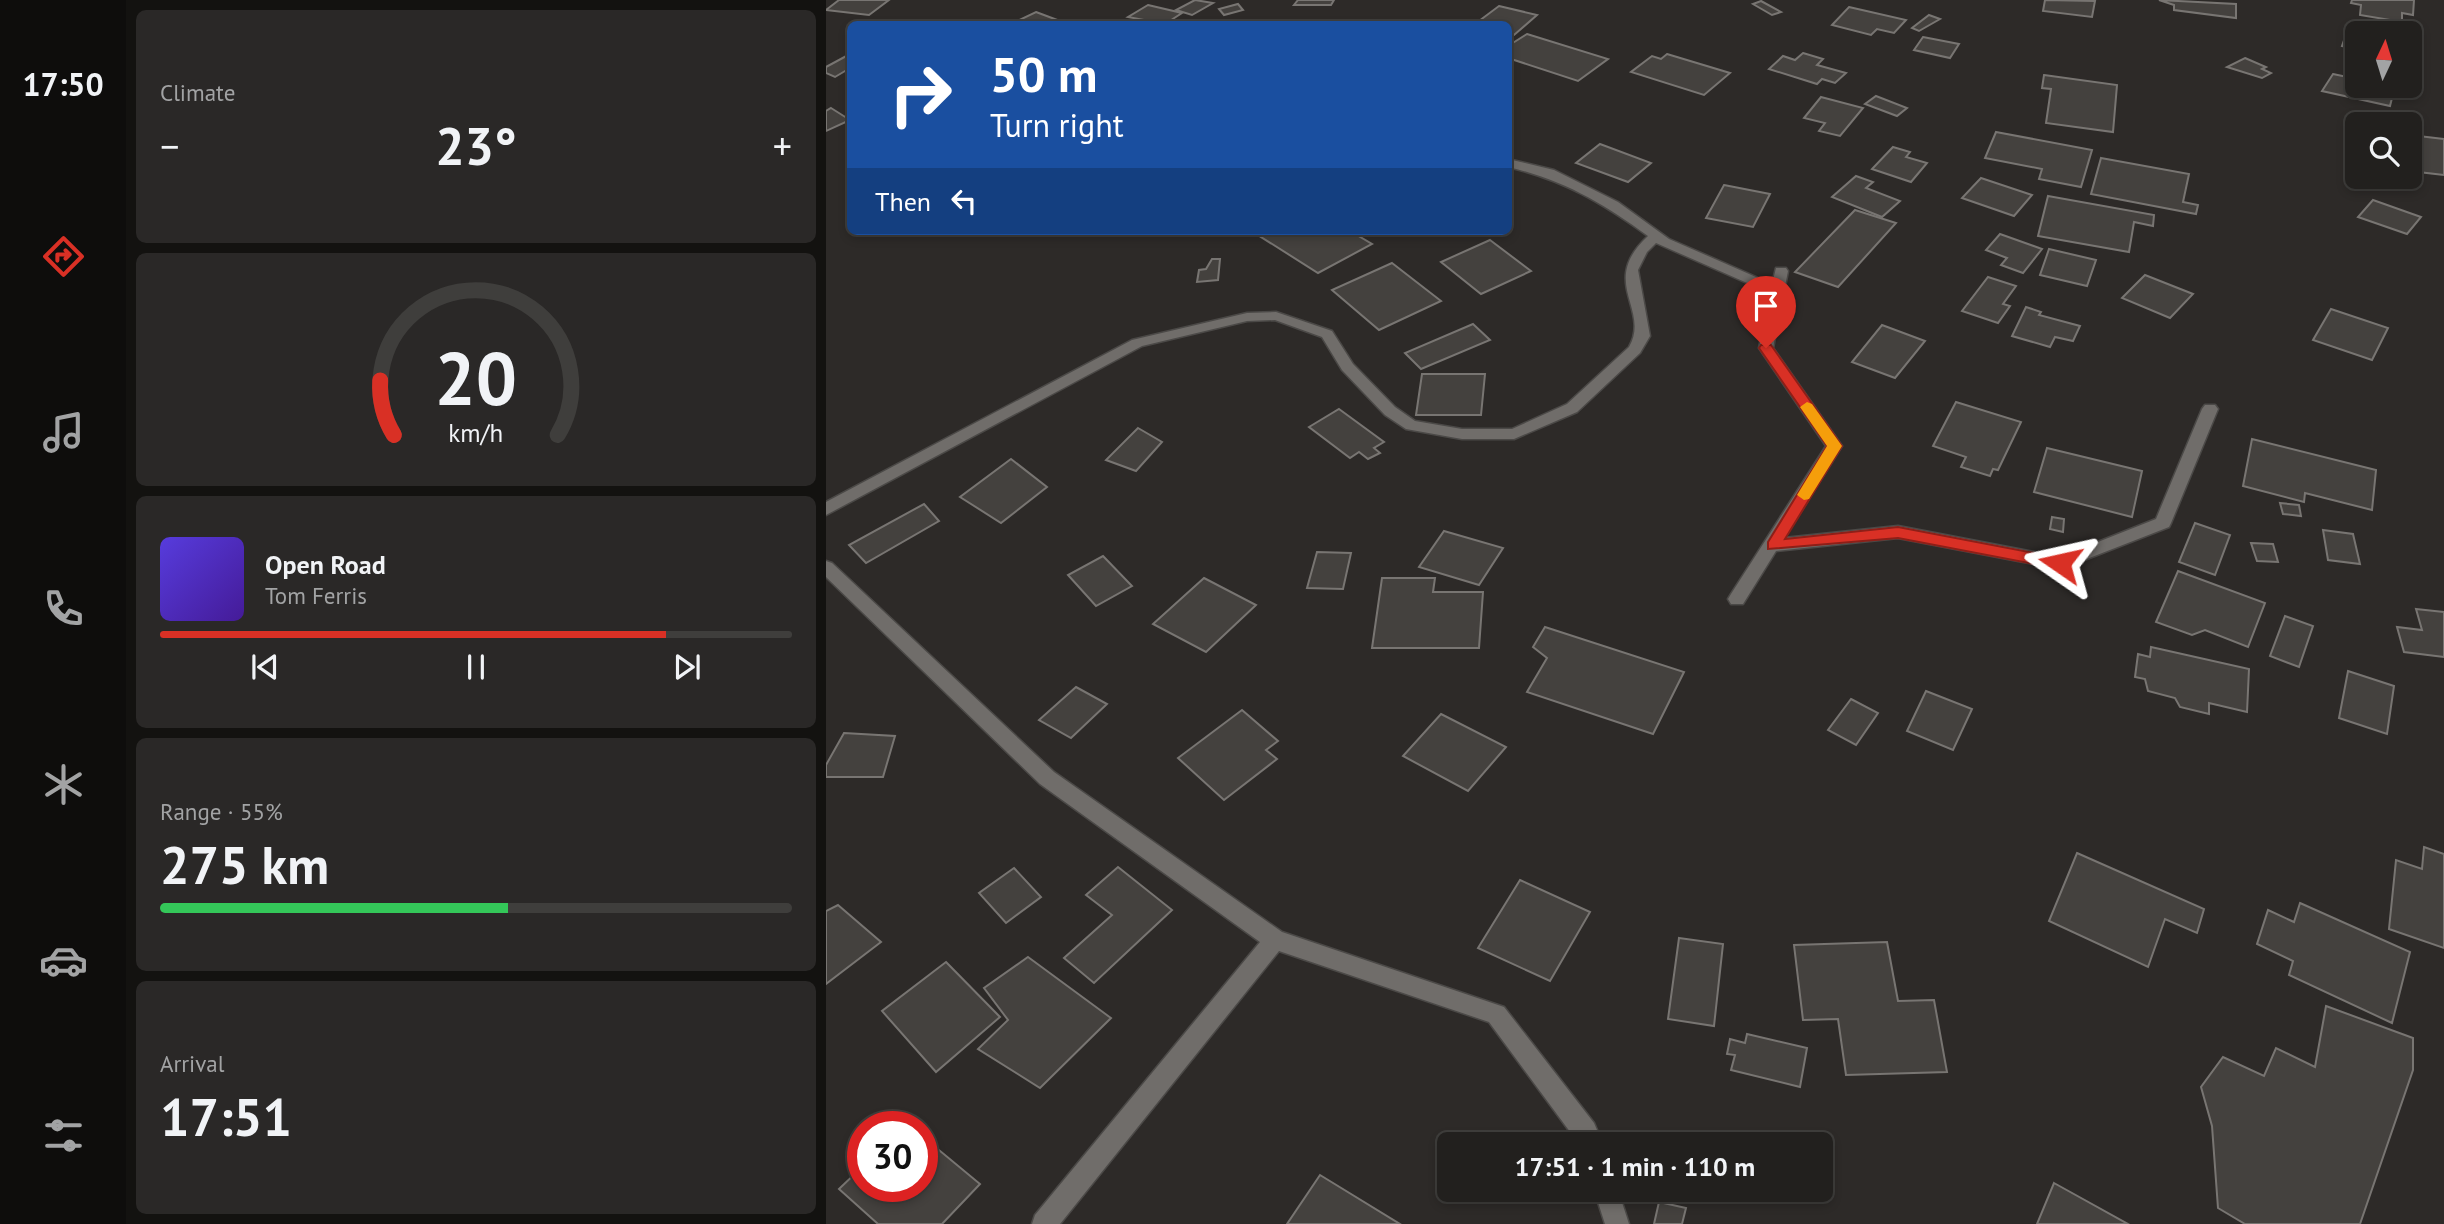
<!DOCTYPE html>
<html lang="en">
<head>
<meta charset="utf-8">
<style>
	:root { --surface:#22201e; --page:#2a2827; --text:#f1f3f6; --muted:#a2a3a4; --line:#3f3e3c; --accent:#d93025 }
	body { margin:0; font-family:"PT Sans",sans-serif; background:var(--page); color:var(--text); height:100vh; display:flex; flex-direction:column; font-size:26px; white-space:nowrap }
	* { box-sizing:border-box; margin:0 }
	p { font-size:23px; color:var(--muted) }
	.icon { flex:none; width:38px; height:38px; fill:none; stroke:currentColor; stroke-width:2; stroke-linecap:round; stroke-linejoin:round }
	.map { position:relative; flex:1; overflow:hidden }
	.sheet { display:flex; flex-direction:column; gap:10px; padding:10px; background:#131210; width:700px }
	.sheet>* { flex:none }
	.hud { position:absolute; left:21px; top:21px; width:665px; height:214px; border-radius:10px; box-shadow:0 4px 10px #0003,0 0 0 2px var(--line); background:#1a4fa0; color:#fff; overflow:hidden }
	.needle { width:46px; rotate:4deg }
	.tools { position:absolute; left:1519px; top:21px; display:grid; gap:14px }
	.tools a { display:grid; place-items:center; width:77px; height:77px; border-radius:10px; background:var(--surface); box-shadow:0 4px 10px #0003,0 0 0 2px var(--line); font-size:35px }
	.speed { position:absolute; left:21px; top:1111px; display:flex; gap:14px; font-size:35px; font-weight:700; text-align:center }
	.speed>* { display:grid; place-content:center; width:91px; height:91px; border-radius:50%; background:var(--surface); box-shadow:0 4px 10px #0003,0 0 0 2px var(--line); line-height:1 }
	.speed .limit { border:10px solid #d22; background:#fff; color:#111 }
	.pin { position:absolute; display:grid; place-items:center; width:60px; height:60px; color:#fff; margin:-72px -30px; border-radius:50% 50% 50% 0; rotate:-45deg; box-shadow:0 0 7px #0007 }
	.pin .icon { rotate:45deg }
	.me { position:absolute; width:77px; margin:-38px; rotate:281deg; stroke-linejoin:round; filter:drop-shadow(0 0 5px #0008) }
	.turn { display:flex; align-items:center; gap:24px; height:147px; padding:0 28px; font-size:32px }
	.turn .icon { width:91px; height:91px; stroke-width:2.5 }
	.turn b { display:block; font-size:49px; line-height:60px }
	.then { display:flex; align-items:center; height:66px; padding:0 28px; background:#0003; gap:14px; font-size:26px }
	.big { font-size:52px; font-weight:700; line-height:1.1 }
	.sheet .tile { flex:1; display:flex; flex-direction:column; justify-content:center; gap:10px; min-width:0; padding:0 24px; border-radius:10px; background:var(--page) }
	.sheet .dial { align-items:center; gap:0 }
	.dial svg { height:182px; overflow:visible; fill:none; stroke:var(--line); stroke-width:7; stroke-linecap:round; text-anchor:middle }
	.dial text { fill:var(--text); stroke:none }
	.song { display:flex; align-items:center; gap:21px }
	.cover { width:84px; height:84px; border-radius:10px; background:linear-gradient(135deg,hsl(250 70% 55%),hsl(260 70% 35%)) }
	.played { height:7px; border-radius:4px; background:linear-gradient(90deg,var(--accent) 80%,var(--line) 80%) }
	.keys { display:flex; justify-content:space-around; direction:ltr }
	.heat { display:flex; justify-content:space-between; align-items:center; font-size:38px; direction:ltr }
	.charge { height:10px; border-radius:5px; background:linear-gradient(90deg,#34c759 55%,var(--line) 0) }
	.trip { position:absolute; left:611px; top:1132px; width:396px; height:70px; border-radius:10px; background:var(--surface); box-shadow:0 4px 10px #0003,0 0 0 2px var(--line); font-weight:700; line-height:70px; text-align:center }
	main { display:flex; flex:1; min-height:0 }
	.tabs { display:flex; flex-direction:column; width:126px; justify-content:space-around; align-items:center; background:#0e0d0c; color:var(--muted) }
	.tabs .icon { width:49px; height:49px }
	.tabs .selected { color:var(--accent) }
	.tabs b { font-size:32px; color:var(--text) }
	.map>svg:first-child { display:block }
	.building { fill:#44413e; stroke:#787572; stroke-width:2 }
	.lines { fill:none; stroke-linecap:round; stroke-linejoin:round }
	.street-casing { stroke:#4b4947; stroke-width:3 }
	.street { fill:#706d6a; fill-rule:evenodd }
	.route { fill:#d93025; stroke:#8d1f18; stroke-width:2 }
	.slow { fill:#f59e0b }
</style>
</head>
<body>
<main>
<nav class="tabs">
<b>17:50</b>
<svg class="icon selected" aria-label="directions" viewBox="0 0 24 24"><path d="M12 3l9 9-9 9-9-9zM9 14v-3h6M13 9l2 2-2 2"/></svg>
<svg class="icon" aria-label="music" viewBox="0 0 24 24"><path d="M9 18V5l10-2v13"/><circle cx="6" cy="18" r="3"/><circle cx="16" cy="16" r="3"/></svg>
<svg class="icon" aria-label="phone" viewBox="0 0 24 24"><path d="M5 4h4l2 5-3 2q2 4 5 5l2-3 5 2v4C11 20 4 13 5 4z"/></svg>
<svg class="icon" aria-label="climate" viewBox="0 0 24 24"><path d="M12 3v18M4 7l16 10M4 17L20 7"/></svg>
<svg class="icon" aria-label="car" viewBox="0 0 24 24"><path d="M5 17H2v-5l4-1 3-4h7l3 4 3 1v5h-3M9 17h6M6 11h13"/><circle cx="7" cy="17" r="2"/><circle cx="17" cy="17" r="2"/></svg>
<svg class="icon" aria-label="filters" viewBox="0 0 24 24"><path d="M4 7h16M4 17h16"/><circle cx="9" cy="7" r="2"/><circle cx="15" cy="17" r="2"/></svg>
</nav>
<section class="sheet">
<div class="tile"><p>Climate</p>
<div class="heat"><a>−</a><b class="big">23°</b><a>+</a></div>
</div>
<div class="tile dial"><svg viewBox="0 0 100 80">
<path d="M14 69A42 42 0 1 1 86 69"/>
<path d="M14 69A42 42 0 0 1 8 45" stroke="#d93025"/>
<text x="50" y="56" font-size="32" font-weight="700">20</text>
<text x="50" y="72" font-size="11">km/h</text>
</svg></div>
<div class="tile">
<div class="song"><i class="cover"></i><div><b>Open Road</b><p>Tom Ferris</p></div></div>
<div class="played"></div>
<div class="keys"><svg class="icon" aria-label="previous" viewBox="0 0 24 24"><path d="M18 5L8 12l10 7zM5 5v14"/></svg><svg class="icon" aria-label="pause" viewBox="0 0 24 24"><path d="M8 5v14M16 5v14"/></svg><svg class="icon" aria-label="next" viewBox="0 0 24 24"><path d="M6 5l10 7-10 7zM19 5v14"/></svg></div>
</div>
<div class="tile"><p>Range · 55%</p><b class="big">275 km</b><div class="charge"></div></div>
<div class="tile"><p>Arrival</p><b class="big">17:51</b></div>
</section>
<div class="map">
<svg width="1618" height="1224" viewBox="0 0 1618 1224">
	<rect width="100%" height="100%" fill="#2d2a28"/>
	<g class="building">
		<polygon points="13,0 63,0 43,15 0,10"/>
		<polygon points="369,0 387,3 366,15 350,10"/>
		<polygon points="472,0 508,0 505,5 468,5"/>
		<polygon points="1219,0 1269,1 1266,17 1217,11"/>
		<polygon points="1333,0 1410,4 1410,18 1348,10 1348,5"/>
		<polygon points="1526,0 1588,0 1587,15 1576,13 1576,22 1534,15 1535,5 1525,3"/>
		<polygon points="935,1 955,12 946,15 927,4"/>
		<polygon points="412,4 417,10 398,15 393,9"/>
		<polygon points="322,5 356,13 339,24 302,17"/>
		<polygon points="673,6 711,15 688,35 682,34 682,24 649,24"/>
		<polygon points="1023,7 1080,20 1068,33 1051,29 1045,35 1006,25"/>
		<polygon points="210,12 242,24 185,24"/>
		<polygon points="1103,15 1114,19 1093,31 1086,28"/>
		<polygon points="1522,29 1543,33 1531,33 1530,49 1516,46"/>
		<polygon points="701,34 782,59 752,81 682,58 682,46"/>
		<polygon points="1097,37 1133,44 1124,58 1088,50"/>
		<polygon points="977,53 997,59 991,65 1020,73 1009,83 996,79 991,84 943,69 957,56 969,60"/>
		<polygon points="24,54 24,68 9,77 0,73 0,67"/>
		<polygon points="841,54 904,73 878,95 805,72 826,56 835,59"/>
		<polygon points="1419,58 1440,67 1436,69 1445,73 1436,78 1401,67"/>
		<polygon points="1507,74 1531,79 1531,86 1569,86 1564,106 1496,91"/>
		<polygon points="1218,75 1291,85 1287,132 1220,123 1225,89 1216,88"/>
		<polygon points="1050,96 1081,108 1071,116 1039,104"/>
		<polygon points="995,97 1037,108 1014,136 993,131 999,123 978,118"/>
		<polygon points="5,108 24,120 0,131 0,111"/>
		<polygon points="1170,132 1266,150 1255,187 1213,179 1216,169 1159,158"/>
		<polygon points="1584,135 1618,139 1618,175 1584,171"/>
		<polygon points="774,144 825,163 802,182 750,163"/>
		<polygon points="1067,147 1084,152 1080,157 1101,163 1085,182 1046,169"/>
		<polygon points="1275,158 1363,174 1357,202 1372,205 1370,214 1265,194"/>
		<polygon points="1030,176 1047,182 1040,188 1074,201 1056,217 1006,197"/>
		<polygon points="1155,178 1206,195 1188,216 1136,198"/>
		<polygon points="898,185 944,194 927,227 880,218"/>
		<polygon points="1222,196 1328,215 1327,226 1308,222 1303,252 1212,236"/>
		<polygon points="1547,200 1595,217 1581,234 1532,217"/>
		<polygon points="1029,210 1070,223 1012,287 969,272"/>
		<polygon points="446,231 524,231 546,244 492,273 435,237"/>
		<polygon points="1174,234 1216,249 1197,273 1175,265 1181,258 1160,250"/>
		<polygon points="664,240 705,271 655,294 615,262"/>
		<polygon points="1223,249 1270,260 1261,286 1214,275"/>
		<polygon points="386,259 394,259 392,280 371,282 373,270 380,269"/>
		<polygon points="566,263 615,301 553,330 506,290"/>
		<polygon points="1319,275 1367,294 1344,318 1296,298"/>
		<polygon points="1162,277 1190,286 1177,304 1184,306 1172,323 1136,311"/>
		<polygon points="1200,307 1215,312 1213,315 1254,326 1247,341 1229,337 1224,347 1186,336"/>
		<polygon points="1505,309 1562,328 1546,360 1487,340"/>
		<polygon points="647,324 664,340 595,369 579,353"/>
		<polygon points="1056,325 1099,341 1069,378 1026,362"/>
		<polygon points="596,374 659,374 655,415 590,415"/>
		<polygon points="1130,402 1195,422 1172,470 1167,469 1164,476 1135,467 1140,457 1107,446"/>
		<polygon points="513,409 558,442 548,448 554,453 542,459 533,452 524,458 483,427"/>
		<polygon points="312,428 336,442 310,471 280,460"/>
		<polygon points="1426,439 1550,470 1546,510 1479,493 1478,502 1417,486"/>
		<polygon points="1221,448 1316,471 1306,517 1208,492"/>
		<polygon points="185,459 221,487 175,523 134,497"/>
		<polygon points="1454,503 1473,505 1475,516 1457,514"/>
		<polygon points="98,504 113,521 40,563 23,545"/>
		<polygon points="1226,517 1238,519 1237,532 1224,529"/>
		<polygon points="1369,523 1404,535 1389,575 1353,562"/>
		<polygon points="1497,530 1527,534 1534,564 1502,560"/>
		<polygon points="618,531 677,548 653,585 593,567"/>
		<polygon points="1425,543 1447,544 1452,562 1431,561"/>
		<polygon points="491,552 525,553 517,589 481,588"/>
		<polygon points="277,556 306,586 270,606 242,575"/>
		<polygon points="1352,571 1439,603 1422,647 1379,630 1366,635 1330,622"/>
		<polygon points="378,578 430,605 380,652 327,624"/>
		<polygon points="556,578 609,578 607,592 657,592 653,648 546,648"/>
		<polygon points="1590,609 1618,612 1618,657 1578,652 1571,627 1596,630"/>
		<polygon points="1459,616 1487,626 1473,667 1444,656"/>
		<polygon points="719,627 858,672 827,734 701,692 721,658 707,647"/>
		<polygon points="1325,647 1423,669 1421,712 1383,703 1383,714 1354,707 1349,698 1322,691 1319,679 1309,677 1312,654 1324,657"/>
		<polygon points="1522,671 1568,686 1561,734 1513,718"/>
		<polygon points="250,687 281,704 245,738 213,720"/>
		<polygon points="1100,691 1146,709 1127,750 1081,731"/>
		<polygon points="1025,699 1052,713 1030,745 1002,730"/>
		<polygon points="416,710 452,741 440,750 451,759 398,800 352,758"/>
		<polygon points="615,714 680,747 642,791 577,756"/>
		<polygon points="18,733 69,736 57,777 0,777 0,765"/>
		<polygon points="1598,847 1618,854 1618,948 1563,929 1570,860 1596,869"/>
		<polygon points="1251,853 1378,909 1371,933 1339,919 1322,967 1223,921"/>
		<polygon points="292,867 346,910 268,983 238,958 286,915 260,895"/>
		<polygon points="188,868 215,897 180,923 153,893"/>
		<polygon points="694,880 764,912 724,981 652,948"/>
		<polygon points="1474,903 1584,952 1566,1023 1463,975 1467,961 1431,944 1442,910 1468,922"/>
		<polygon points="12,905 55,942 0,984 0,911"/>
		<polygon points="853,938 897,944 888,1026 842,1019"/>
		<polygon points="1061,942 1072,1001 1108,1000 1121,1072 1020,1075 1012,1019 977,1020 968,945"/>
		<polygon points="202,957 285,1018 214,1088 152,1049 182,1020 158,988"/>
		<polygon points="120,962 174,1017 110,1072 56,1011"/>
		<polygon points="1500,1006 1587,1038 1587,1070 1534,1224 1419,1224 1392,1208 1386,1126 1375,1087 1397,1057 1438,1076 1450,1048 1489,1067"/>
		<polygon points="921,1034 981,1048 974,1087 905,1070 909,1055 901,1054 904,1039 919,1043"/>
		<polygon points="96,1136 154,1184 116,1224 52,1224 13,1189 37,1166 37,1186 96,1186"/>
		<polygon points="494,1175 574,1224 461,1224"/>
		<polygon points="1228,1183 1302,1224 1211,1224"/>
		<polygon points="833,1202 860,1208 856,1224 828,1224"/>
	</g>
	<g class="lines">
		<g class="street-casing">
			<g id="street">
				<path d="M682,159L728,170L792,202L843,239L946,284L950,268H960L962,271L947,348L1016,446L958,538L1072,526L1234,557L1330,519L1376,409L1379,405H1389L1392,409L1345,523L1343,527L1235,569L1072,538L950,551L917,604H905L902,599L905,594L1000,446L933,348L944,293L830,243L821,252L812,270L824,336L814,353L751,412L688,439H636L580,429L559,415L516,370L496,337L449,320L421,321L316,346L0,515V502L306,340L421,313L450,312L506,331L527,364L569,407L589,421L636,429H686L741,404L803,347C825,309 772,282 822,236C776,203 738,180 682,167Z"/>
				<polygon points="0,561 6,563 228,772 456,932 678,1007 768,1123 777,1144 753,1144 663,1022 453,951 234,1224 206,1224 209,1215 434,942 214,784 0,577"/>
				<polygon points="768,1190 792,1190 803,1224 779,1224"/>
			</g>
		</g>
		<use href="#street" class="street"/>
	</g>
	<polygon class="route" points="935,345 945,345 1016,446 959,539 1072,527 1234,558 1240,559 1240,567 1234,569 1072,538 942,549 942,542 1001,446 933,348"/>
	<polygon class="slow" points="981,402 986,404 1016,446 983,499 978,500 971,495 1001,446 974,407"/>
</svg>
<div class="tools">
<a><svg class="needle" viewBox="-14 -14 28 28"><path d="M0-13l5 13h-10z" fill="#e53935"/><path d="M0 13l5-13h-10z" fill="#a2a3a4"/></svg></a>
<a><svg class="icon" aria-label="search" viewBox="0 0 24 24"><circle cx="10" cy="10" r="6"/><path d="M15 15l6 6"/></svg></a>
</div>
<div class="speed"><div class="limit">30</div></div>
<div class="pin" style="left:940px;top:348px;background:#d93025"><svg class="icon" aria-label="arrive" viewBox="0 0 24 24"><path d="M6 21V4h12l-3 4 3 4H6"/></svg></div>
<svg class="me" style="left:1234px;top:563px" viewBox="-20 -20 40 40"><path d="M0-17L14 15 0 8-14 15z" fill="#d93025" stroke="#fff" stroke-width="4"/></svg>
<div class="trip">17:51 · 1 min · 110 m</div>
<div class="hud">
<div class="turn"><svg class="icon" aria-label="right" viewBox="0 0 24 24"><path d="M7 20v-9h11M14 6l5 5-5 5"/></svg><div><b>50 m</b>Turn right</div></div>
<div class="then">Then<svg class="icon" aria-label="left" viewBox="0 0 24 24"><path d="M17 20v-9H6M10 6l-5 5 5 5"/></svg></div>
</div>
</div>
</main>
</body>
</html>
